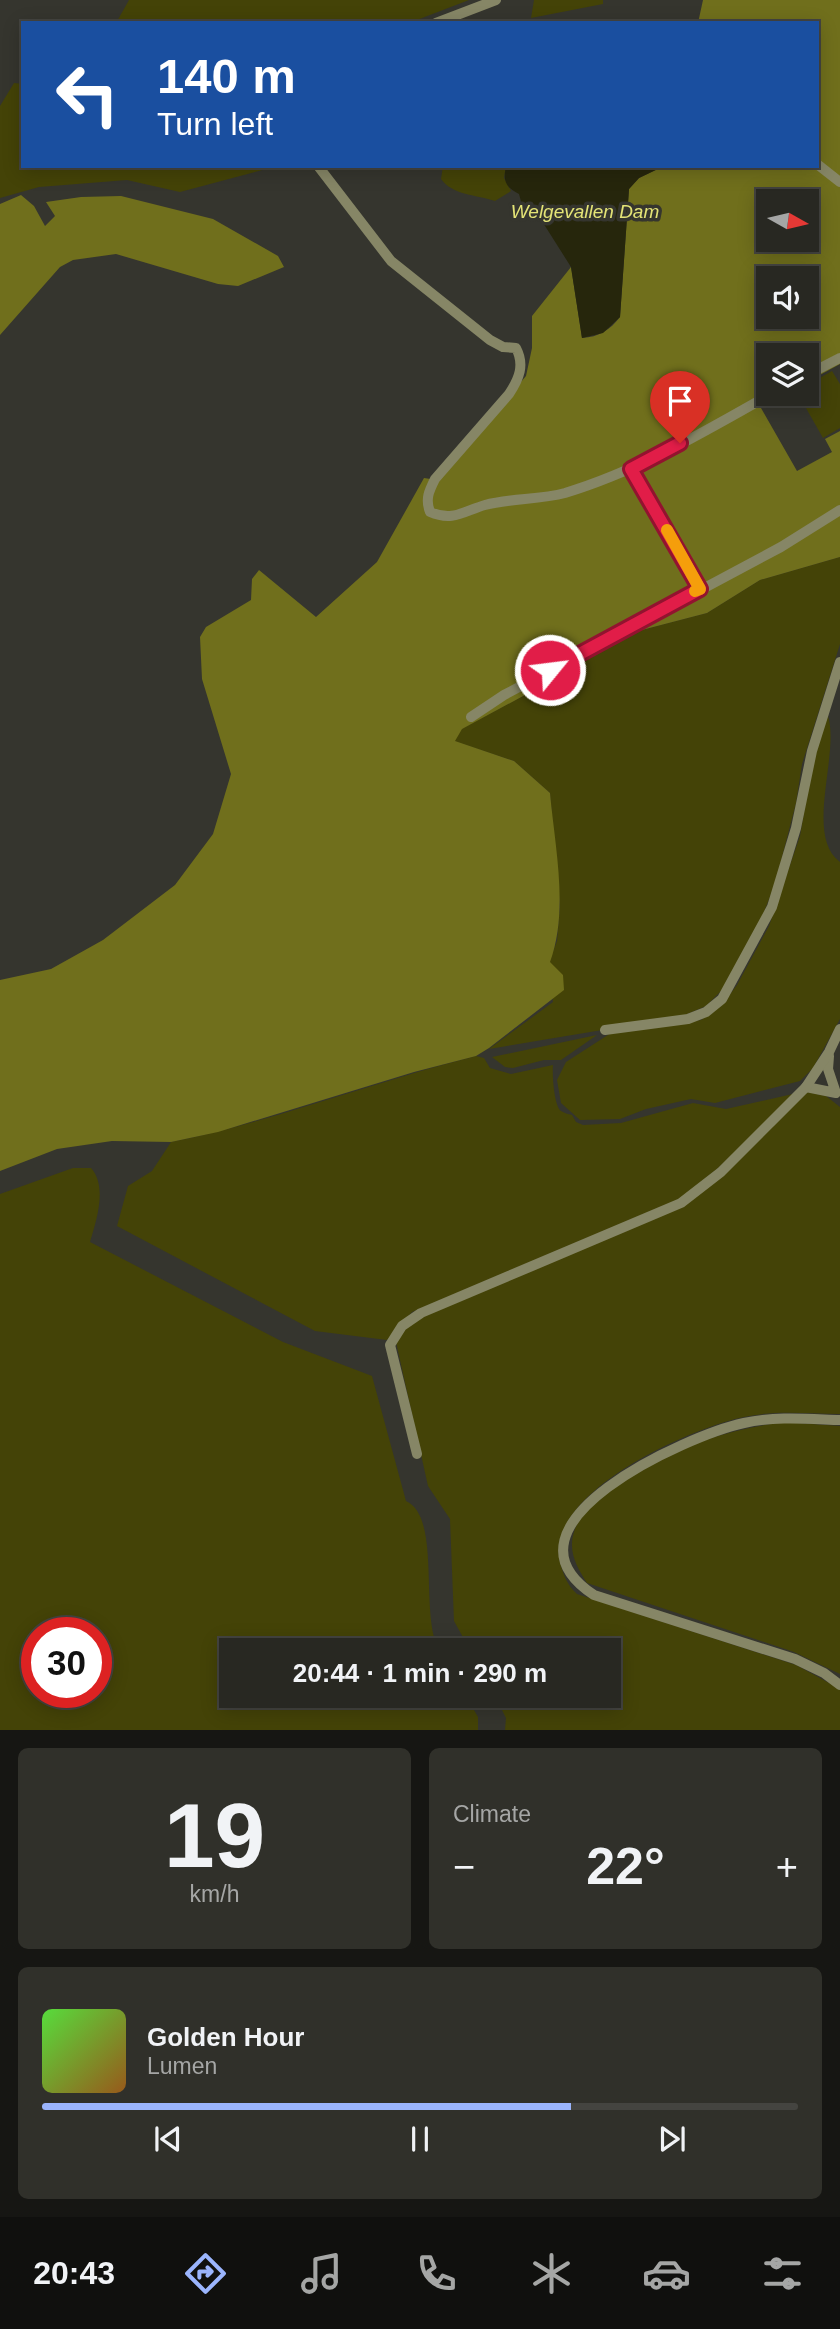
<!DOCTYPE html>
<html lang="en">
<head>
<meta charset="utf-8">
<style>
	:root { --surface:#282822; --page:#30302a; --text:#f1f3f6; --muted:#a5a6a5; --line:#444440; --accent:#9bb5fd }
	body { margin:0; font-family:Helvetica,sans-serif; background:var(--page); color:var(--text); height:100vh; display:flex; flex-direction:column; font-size:26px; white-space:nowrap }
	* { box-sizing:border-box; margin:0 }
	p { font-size:23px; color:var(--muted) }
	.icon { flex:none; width:38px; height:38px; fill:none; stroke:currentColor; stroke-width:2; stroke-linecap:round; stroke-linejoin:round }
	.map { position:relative; height:1730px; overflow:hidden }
	.details { display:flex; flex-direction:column; gap:18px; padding:18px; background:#161613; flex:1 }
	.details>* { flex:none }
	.banner { position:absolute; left:21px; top:21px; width:798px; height:147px; border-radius:0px; box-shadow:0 4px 18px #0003,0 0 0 2px var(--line); background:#1a4fa0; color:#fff; overflow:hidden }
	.needle { width:46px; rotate:98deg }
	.controls { position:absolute; left:756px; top:189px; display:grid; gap:14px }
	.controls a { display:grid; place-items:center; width:63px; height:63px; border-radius:0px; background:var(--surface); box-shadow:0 4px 18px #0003,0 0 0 2px var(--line); font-size:35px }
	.speed { position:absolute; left:21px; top:1617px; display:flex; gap:14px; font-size:35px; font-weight:700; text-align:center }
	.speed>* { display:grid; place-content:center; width:91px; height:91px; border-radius:50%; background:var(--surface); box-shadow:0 4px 18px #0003,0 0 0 2px var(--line); line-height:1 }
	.speed .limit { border:10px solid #d22; background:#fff; color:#111 }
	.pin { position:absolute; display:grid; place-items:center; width:60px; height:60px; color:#fff; margin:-72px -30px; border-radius:50% 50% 50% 0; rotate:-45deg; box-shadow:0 0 7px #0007 }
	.pin .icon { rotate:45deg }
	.me { position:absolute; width:77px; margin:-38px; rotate:61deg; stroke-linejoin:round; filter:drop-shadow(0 0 5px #0008) }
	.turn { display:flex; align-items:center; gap:24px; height:147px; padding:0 21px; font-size:32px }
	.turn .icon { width:91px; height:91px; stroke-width:2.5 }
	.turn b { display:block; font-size:49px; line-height:60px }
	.big { font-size:52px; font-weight:800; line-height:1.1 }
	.details .card { flex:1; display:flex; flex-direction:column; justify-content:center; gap:10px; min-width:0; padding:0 24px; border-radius:10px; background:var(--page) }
	.details .dial { align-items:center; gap:0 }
	.dial b { font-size:91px; line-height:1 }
	.song { display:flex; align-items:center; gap:21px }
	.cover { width:84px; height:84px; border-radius:10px; background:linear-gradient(135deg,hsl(110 70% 55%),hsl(30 70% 35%)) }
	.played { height:7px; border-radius:4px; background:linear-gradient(90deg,var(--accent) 70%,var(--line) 70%) }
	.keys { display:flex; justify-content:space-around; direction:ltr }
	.heat { display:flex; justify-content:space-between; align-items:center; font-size:38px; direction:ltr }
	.details .tiles { flex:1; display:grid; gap:18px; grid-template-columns:1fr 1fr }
	.card:last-child { grid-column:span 2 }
	.trip { position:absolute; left:219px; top:1638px; width:402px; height:70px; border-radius:0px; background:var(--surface); box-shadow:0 4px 18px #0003,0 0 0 2px var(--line); font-weight:800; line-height:70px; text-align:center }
	.tabs { display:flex; height:112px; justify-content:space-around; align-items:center; background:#10100e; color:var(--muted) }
	.tabs .icon { width:49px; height:49px }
	.tabs .active { color:var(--accent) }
	.tabs b { font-size:32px; color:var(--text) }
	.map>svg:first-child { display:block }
	.green { fill:#444307; fill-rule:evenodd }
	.forest { fill:#706f1c; fill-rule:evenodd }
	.water { fill:#26260c }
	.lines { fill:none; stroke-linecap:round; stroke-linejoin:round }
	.minor { stroke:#868666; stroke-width:10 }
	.route-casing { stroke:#92132f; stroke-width:18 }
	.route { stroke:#e11d48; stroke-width:12 }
	.slow { stroke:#f59e0b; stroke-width:12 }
	.labels { text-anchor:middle; stroke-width:7; stroke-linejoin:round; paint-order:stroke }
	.water-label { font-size:19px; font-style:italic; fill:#e3e376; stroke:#35352e }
</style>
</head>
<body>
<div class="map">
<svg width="840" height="1731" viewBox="0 0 840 1731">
	<rect width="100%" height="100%" fill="#35352e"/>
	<g class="green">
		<polygon points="129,0 469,0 409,23 116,23"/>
		<polygon points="534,0 603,0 603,4 531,18"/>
		<polygon points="14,83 23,84 23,166 277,166 180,192 127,180 39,187 0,198 0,106"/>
		<path d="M443,166H506L504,178L511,191L495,201C477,195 452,195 441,179Z"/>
		<polygon points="832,371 840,384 840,428 823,438 798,394 807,394 807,385"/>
		<polygon points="840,557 840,644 802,764 796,803 775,884 760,922 725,987 706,1006 680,1017 489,1049 553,1002 549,962 557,941 560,906 550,793 514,761 454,741 461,729 525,695 615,637 707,613 760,580"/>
		<path d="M828,716C840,754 804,836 840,862V1019L813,1068L800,1081L715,1103L691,1099L646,1109L620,1119L580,1120L561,1103L557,1080L566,1062L611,1033L701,1020L721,1006L737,985L769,926L800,836L813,760L825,717Z"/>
		<polygon points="597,1035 561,1060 544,1060 513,1068 505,1067 492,1057"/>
		<path d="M476,1056L484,1058L490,1068L511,1074L553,1065C552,1074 554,1106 561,1111C564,1113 568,1114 572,1115L576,1122L583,1125L621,1123L693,1103L726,1109L797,1093L717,1169L679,1199L412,1312L387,1340L315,1331L117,1226L128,1186L152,1171L171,1142C275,1121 373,1082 476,1056Z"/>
		<path d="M807,1092L826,1096L840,1107V1414C807,1414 776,1410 744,1417C690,1428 544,1493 560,1562C563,1574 567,1585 577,1594L796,1665L840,1689V1730H505L506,1718L495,1696H609V1650H470L454,1621L450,1519L428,1486L396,1342L401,1332L422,1317L682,1207Z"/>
		<path d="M73,1168H91C108,1187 96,1221 90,1242L283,1342L372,1376L406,1501C442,1517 419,1615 439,1650H231V1696H466L478,1717V1730H0V1194ZM37,1633H96V1692H37Z"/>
		<path d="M783,1422L840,1426V1674L794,1652L587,1583C576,1566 567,1550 575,1529C588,1494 671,1453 705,1440C731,1431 757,1426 783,1422Z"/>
	</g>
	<g class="forest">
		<path d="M703,0H840V364L807,382V355H768V394H786L761,408L797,471L832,452L825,439L840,431V557L760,580L707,613L615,637L525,695L462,729L455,741L514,761L550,793C555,848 569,910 550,962L563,975L564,990L489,1048L476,1056L414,1072L218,1132L171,1142L112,1141L57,1149L0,1171V980L51,969L103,940L175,885L213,834L231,774L202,679L200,637L206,627L251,600L252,579L259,570L316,617L377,562L424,478L437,480L526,376L532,348V316L571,267L582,338C599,337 610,330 620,317L629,189L639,178L664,166H817V23H698ZM768,201H807V240H768ZM768,278H807V317H768Z"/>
		<polygon points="21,195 34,206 45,226 55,216 46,202 81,197 121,196 213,219 278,256 284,267 238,286 218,284 116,254 73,260 60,267 0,335 0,204"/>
	</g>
	<path class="water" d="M506,166H664L639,178L629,189L620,317L603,333L582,338L571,267L540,218L522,205L519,194C505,187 503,181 506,166Z"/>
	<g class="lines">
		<g class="minor">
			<polyline points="436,23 496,0"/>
			<polyline points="817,164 840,182"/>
			<path d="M318,166L391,261L490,340L503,347L516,348C525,365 519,379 509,394L435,479C429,491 425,499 430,512C453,522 464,511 485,505C511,498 539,500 565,493C638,471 704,432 771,394"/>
			<polyline points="807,375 840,358"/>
			<polyline points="631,469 700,589"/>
			<polyline points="471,717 504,695 781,547 840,510"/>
			<polyline points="605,1030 688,1019 706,1012 722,999 772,907 796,828 812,751 840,662"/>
			<polyline points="806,1087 836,1093 828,1069 829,1056"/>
			<path d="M840,1420C808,1419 776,1416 744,1423C688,1435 487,1525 594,1595L795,1659L824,1673L840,1685"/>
			<polyline points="417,1454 390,1345 402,1326 421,1313 681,1203 721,1172 806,1087 829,1052 840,1029"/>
		</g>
	</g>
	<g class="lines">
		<g class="route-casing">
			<polyline id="route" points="550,670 700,589 631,469 680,443"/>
		</g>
		<use href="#route" class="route"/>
		<polyline class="slow" points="667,530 700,589 695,591"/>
	</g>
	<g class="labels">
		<g class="water-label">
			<text x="585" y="218">Welgevallen Dam</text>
		</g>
	</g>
</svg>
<div class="controls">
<a><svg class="needle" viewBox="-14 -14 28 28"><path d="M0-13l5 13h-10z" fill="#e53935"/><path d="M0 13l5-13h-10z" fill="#a5a6a5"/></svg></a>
<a><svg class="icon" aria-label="sound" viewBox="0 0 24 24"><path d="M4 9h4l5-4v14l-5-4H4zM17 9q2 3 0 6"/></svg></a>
<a><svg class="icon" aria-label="layers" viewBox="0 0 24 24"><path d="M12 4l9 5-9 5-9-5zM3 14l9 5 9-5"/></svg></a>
</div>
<div class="speed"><div class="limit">30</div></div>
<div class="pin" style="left:680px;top:443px;background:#d93025"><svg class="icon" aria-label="arrive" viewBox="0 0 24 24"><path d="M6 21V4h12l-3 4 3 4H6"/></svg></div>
<svg class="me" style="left:550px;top:670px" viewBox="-20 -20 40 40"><circle r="17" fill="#e11d48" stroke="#fff" stroke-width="3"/><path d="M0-11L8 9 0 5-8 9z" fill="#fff"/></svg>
<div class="trip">20:44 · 1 min · 290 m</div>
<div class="banner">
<div class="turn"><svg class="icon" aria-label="left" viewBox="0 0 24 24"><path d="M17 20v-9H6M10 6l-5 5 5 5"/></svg><div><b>140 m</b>Turn left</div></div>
</div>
</div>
<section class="details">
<div class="tiles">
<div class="card dial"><b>19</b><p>km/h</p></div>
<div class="card"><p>Climate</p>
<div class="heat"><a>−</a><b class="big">22°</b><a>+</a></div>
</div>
<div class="card">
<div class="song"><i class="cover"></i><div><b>Golden Hour</b><p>Lumen</p></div></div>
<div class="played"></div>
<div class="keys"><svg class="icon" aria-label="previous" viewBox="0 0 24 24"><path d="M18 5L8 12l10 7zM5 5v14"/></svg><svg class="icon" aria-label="pause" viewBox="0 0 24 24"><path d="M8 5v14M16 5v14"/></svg><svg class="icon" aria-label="next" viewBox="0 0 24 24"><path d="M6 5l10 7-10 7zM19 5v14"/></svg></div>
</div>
</div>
</section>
<nav class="tabs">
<b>20:43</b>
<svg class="icon active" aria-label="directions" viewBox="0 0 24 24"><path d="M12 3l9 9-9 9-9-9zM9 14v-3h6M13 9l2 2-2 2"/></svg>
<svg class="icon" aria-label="music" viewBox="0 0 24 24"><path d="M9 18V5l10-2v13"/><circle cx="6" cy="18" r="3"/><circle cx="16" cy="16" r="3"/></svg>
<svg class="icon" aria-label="phone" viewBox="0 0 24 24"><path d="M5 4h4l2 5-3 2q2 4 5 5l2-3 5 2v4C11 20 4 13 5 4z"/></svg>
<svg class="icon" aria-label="climate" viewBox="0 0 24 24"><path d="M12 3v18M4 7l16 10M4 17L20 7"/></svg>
<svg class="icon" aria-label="car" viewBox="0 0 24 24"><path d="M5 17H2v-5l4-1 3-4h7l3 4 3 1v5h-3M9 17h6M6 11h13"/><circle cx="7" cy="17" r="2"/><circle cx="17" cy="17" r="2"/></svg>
<svg class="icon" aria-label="filters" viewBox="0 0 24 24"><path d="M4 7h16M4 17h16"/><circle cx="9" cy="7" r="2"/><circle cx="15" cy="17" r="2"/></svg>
</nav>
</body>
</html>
